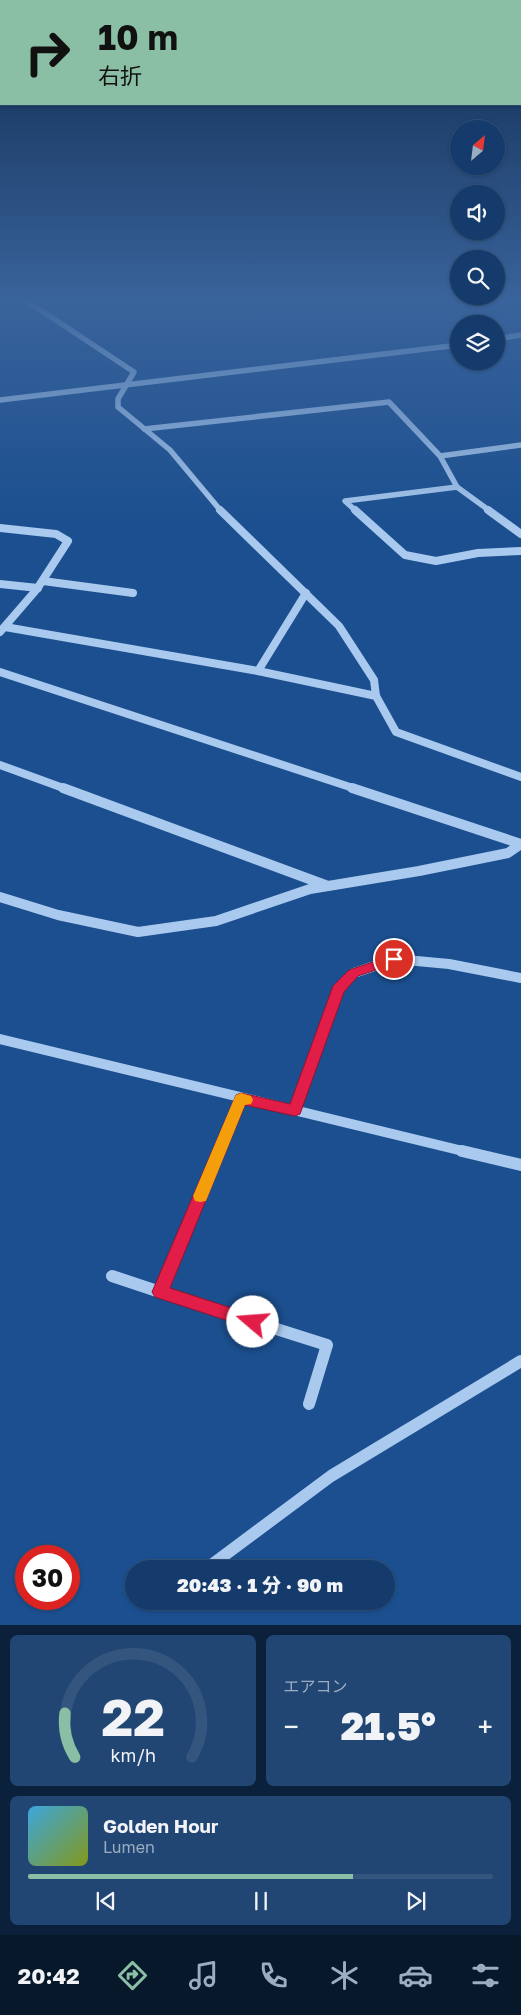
<!DOCTYPE html>
<html lang="ja">
<head>
<meta charset="utf-8">
<style>
	:root { --surface:#143b6b; --page:#214673; --text:#f1f3f6; --muted:#9dadc1; --line:#33557e; --accent:#8abfa5 }
	body { margin:0; font-family:"Golos Text","Noto Sans JP",sans-serif; background:var(--page); color:var(--text); height:100vh; display:flex; flex-direction:column; font-size:19px; white-space:nowrap }
	* { box-sizing:border-box; margin:0 }
	p { font-size:16px; color:var(--muted) }
	.icon { flex:none; width:28px; height:28px; fill:none; stroke:currentColor; stroke-width:2; stroke-linecap:round; stroke-linejoin:round }
	.map { position:relative; height:1625px; overflow:hidden }
	.sheet { display:flex; flex-direction:column; gap:10px; padding:10px; background:#0b203b; flex:1 }
	.sheet>* { flex:none }
	.hud { position:absolute; left:0px; top:0px; width:521px; height:105px; box-shadow:0 1px 4px #0004,0 0 0 1px var(--line); background:#8abfa5; color:#111; overflow:hidden }
	.needle { width:32px; rotate:28deg }
	.buttons { position:absolute; left:450px; top:120px; display:grid; gap:10px }
	.buttons a { display:grid; place-items:center; width:55px; height:55px; border-radius:50%; background:var(--surface); box-shadow:0 1px 4px #0004,0 0 0 1px var(--line); font-size:25px }
	.speed { position:absolute; left:15px; top:1545px; display:flex; gap:10px; font-size:25px; font-weight:700; text-align:center }
	.speed>* { display:grid; place-content:center; width:65px; height:65px; border-radius:50%; background:var(--surface); box-shadow:0 1px 4px #0004,0 0 0 1px var(--line); line-height:1 }
	.speed .limit { border:8px solid #d22; background:#fff; color:#111 }
	.pin { position:absolute; display:grid; place-items:center; width:42px; height:42px; color:#fff; margin:-21px; border:2px solid #fff; border-radius:50%; box-shadow:0 1px 5px #0007 }
	.me { position:absolute; width:55px; margin:-28px; rotate:288deg; stroke-linejoin:round; filter:drop-shadow(0 0 4px #0008) }
	.turn { display:flex; align-items:center; gap:18px; height:105px; padding:0 15px; font-size:22px }
	.turn .icon { width:65px; height:65px; stroke-width:2.5 }
	.turn b { display:block; font-size:35px; line-height:42px }
	.big { font-size:38px; font-weight:800; line-height:1.1 }
	.sheet .widget { flex:1; display:flex; flex-direction:column; justify-content:center; gap:8px; min-width:0; padding:0 18px; border-radius:8px; background:var(--page) }
	.sheet .dial { align-items:center; gap:0 }
	.dial svg { height:130px; overflow:visible; fill:none; stroke:var(--line); stroke-width:7; stroke-linecap:round; text-anchor:middle }
	.dial text { fill:var(--text); stroke:none }
	.song { display:flex; align-items:center; gap:15px }
	.cover { width:60px; height:60px; border-radius:8px; background:linear-gradient(135deg,hsl(200 70% 55%),hsl(70 70% 35%)) }
	.played { height:5px; border-radius:2px; background:linear-gradient(90deg,var(--accent) 70%,var(--line) 70%) }
	.keys { display:flex; justify-content:space-around; direction:ltr }
	.heat { display:flex; justify-content:space-between; align-items:center; font-size:28px; direction:ltr }
	.sheet .tiles { flex:1; display:grid; gap:10px; grid-template-columns:1fr 1fr }
	.widget:last-child { grid-column:span 2 }
	.trip { position:absolute; left:125px; top:1560px; width:270px; height:50px; border-radius:25px; background:var(--surface); box-shadow:0 1px 4px #0004,0 0 0 1px var(--line); font-weight:800; line-height:50px; text-align:center }
	.tabs { display:flex; height:80px; justify-content:space-around; align-items:center; background:#08182b; color:var(--muted) }
	.tabs .icon { width:35px; height:35px }
	.tabs .active { color:var(--accent) }
	.tabs b { font-size:22px; color:var(--text) }
	.map>svg:first-child { display:block }
	.lines { fill:none; stroke-linecap:round; stroke-linejoin:round }
	.minor-far3 { stroke:#a9c9ee; stroke-width:5.5 }
	.minor-far2 { stroke:#a9c9ee; stroke-width:8 }
	.minor-far1 { stroke:#a9c9ee; stroke-width:10 }
	.minor { stroke:#a9c9ee; stroke-width:12 }
	.route { fill:#e11d48; stroke:#92132f }
	.slow { fill:#f59e0b }
</style>
</head>
<body>
<div class="map">
<svg width="521" height="1625" viewBox="0 0 521 1625">
	<rect width="100%" height="100%" fill="#1b4f8f"/>
	<g class="lines">
		<g class="minor-far3">
			<polyline points="21,297 134,372 118,399 118,407 170,450 221,511"/>
			<polyline points="496,339 521,335"/>
			<polyline points="0,400 459,345"/>
			<polyline points="144,429 389,402 440,456 457,487 490,511"/>
			<polyline points="440,456 521,445"/>
			<polyline points="356,511 345,501 457,487"/>
		</g>
		<g class="minor-far2">
			<polyline points="220,510 339,626 374,680 376,696 396,732 521,777"/>
			<polyline points="355,510 405,555 436,561 478,553 521,551"/>
			<polyline points="488,510 521,534"/>
			<polyline points="0,528 56,534 68,541 37,589 0,632"/>
			<polyline points="43,581 133,593"/>
			<polyline points="0,584 38,588"/>
			<polyline points="5,627 258,671 376,696"/>
			<polyline points="258,671 306,593"/>
			<polyline points="0,672 356,789"/>
			<polyline points="0,765 66,789"/>
		</g>
		<g class="minor-far1">
			<polyline points="63,788 328,886"/>
			<polyline points="352,788 521,844"/>
			<polyline points="0,897 58,915 138,932 216,921 310,889 419,871 508,853 521,844"/>
			<polyline points="0,1039 467,1152"/>
			<polyline points="295,1110 338,989 354,973 395,959 449,964 521,978"/>
			<polyline points="219,1152 241,1099"/>
		</g>
		<g class="minor">
			<polyline points="219,1151 160,1292 327,1345 309,1404"/>
			<polyline points="462,1151 521,1165"/>
			<polyline points="112,1276 160,1292"/>
			<polyline points="206,1569 331,1476 521,1361"/>
		</g>
	</g>
	<linearGradient id="sky" x2="0" y2="1"><stop stop-color="#0f2b4f"/><stop offset="0.57" stop-color="#39639b"/><stop offset="1" stop-color="#39639b" stop-opacity="0"/></linearGradient>
	<rect width="521" height="525" fill="url(#sky)"/>
	<polygon class="route" points="394,955 401,959 399,962 358,976 344,992 300,1114 295,1116 245,1105 170,1288 259,1317 261,1322 259,1327 253,1329 155,1297 152,1292 236,1095 241,1093 290,1104 333,986 349,970"/>
	<polygon class="slow" points="241,1093 251,1096 253,1100 251,1104 245,1105 206,1201 200,1202 195,1201 193,1196 234,1099 236,1095"/>
</svg>
<div class="buttons">
<a><svg class="needle" viewBox="-14 -14 28 28"><path d="M0-13l5 13h-10z" fill="#e53935"/><path d="M0 13l5-13h-10z" fill="#9dadc1"/></svg></a>
<a><svg class="icon" aria-label="sound" viewBox="0 0 24 24"><path d="M4 9h4l5-4v14l-5-4H4zM17 9q2 3 0 6"/></svg></a>
<a><svg class="icon" aria-label="search" viewBox="0 0 24 24"><circle cx="10" cy="10" r="6"/><path d="M15 15l6 6"/></svg></a>
<a><svg class="icon" aria-label="layers" viewBox="0 0 24 24"><path d="M12 4l9 5-9 5-9-5zM3 14l9 5 9-5"/></svg></a>
</div>
<div class="speed"><div class="limit">30</div></div>
<div class="pin" style="left:394px;top:959px;background:#d93025"><svg class="icon" aria-label="arrive" viewBox="0 0 24 24"><path d="M6 21V4h12l-3 4 3 4H6"/></svg></div>
<svg class="me" style="left:253px;top:1322px" viewBox="-20 -20 40 40"><circle r="19" fill="#fff"/><path d="M0-13L10 11 0 6-10 11z" fill="#e11d48"/></svg>
<div class="trip">20:43 · 1 分 · 90 m</div>
<div class="hud">
<div class="turn"><svg class="icon" aria-label="right" viewBox="0 0 24 24"><path d="M7 20v-9h11M14 6l5 5-5 5"/></svg><div><b>10 m</b>右折</div></div>
</div>
</div>
<section class="sheet">
<div class="tiles">
<div class="widget dial"><svg viewBox="0 0 100 80">
<path d="M14 69A42 42 0 1 1 86 69"/>
<path d="M14 69A42 42 0 0 1 8 42" stroke="#8abfa5"/>
<text x="50" y="56" font-size="32" font-weight="700">22</text>
<text x="50" y="72" font-size="11">km/h</text>
</svg></div>
<div class="widget"><p>エアコン</p>
<div class="heat"><a>−</a><b class="big">21.5°</b><a>+</a></div>
</div>
<div class="widget">
<div class="song"><i class="cover"></i><div><b>Golden Hour</b><p>Lumen</p></div></div>
<div class="played"></div>
<div class="keys"><svg class="icon" aria-label="previous" viewBox="0 0 24 24"><path d="M18 5L8 12l10 7zM5 5v14"/></svg><svg class="icon" aria-label="pause" viewBox="0 0 24 24"><path d="M8 5v14M16 5v14"/></svg><svg class="icon" aria-label="next" viewBox="0 0 24 24"><path d="M6 5l10 7-10 7zM19 5v14"/></svg></div>
</div>
</div>
</section>
<nav class="tabs">
<b>20:42</b>
<svg class="icon active" aria-label="directions" viewBox="0 0 24 24"><path d="M12 3l9 9-9 9-9-9zM9 14v-3h6M13 9l2 2-2 2"/></svg>
<svg class="icon" aria-label="music" viewBox="0 0 24 24"><path d="M9 18V5l10-2v13"/><circle cx="6" cy="18" r="3"/><circle cx="16" cy="16" r="3"/></svg>
<svg class="icon" aria-label="phone" viewBox="0 0 24 24"><path d="M5 4h4l2 5-3 2q2 4 5 5l2-3 5 2v4C11 20 4 13 5 4z"/></svg>
<svg class="icon" aria-label="climate" viewBox="0 0 24 24"><path d="M12 3v18M4 7l16 10M4 17L20 7"/></svg>
<svg class="icon" aria-label="car" viewBox="0 0 24 24"><path d="M5 17H2v-5l4-1 3-4h7l3 4 3 1v5h-3M9 17h6M6 11h13"/><circle cx="7" cy="17" r="2"/><circle cx="17" cy="17" r="2"/></svg>
<svg class="icon" aria-label="filters" viewBox="0 0 24 24"><path d="M4 7h16M4 17h16"/><circle cx="9" cy="7" r="2"/><circle cx="15" cy="17" r="2"/></svg>
</nav>
</body>
</html>
